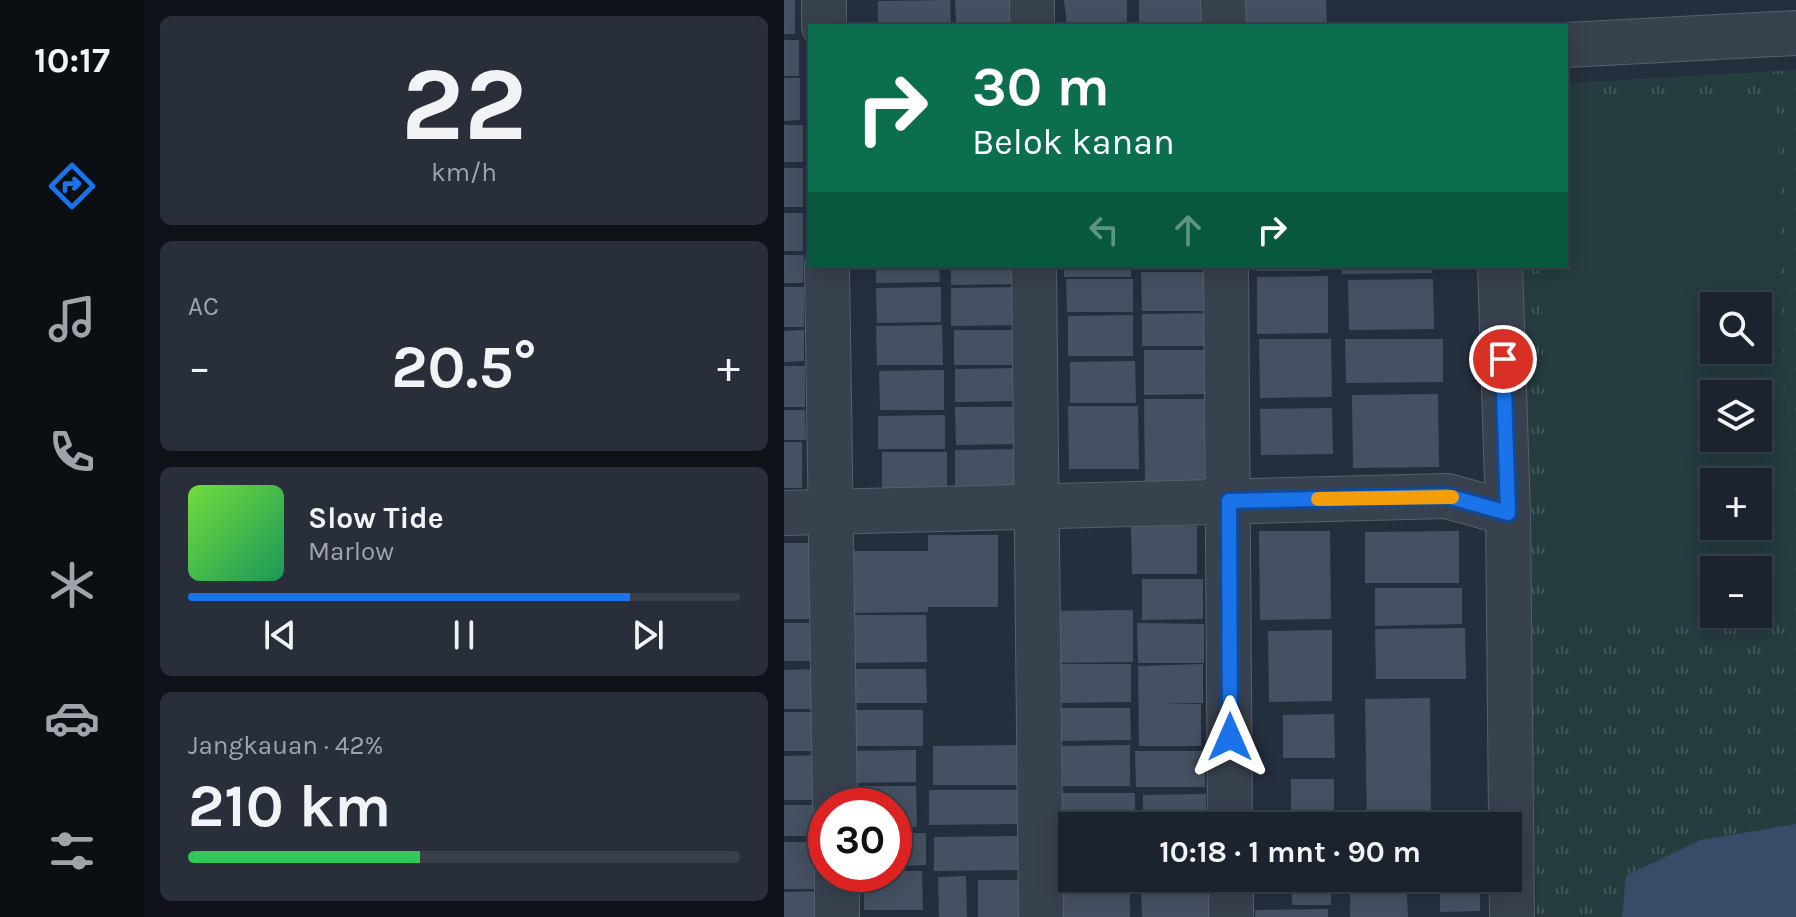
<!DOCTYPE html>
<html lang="id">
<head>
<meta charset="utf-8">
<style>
	:root { --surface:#1b232e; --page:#282f3a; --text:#f1f3f6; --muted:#a0a4aa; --line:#39404a; --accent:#1a73e8 }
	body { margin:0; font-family:Karla,sans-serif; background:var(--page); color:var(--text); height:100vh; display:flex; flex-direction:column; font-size:30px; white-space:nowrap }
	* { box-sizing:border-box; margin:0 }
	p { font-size:26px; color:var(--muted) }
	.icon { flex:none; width:44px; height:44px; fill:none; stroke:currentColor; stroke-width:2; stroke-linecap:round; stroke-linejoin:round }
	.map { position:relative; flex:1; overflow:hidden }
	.panel { display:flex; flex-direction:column; gap:16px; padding:16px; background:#0f1319; width:640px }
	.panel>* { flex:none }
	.top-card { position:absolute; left:24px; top:24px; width:760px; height:244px; border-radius:0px; box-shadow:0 4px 20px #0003,0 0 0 2px var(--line); background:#0b6e4f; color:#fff; overflow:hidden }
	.tools { position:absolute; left:916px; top:292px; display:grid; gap:16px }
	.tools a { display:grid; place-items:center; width:72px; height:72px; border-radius:0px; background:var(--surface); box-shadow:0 4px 20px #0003,0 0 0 2px var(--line); font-size:40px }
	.speed { position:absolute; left:24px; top:788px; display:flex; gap:16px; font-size:40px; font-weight:700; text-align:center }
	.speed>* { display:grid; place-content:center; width:104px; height:104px; border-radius:50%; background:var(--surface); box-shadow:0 4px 20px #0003,0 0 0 2px var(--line); line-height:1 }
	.speed .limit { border:12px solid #d22; background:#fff; color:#111 }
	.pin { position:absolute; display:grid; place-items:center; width:68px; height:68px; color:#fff; margin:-34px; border:4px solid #fff; border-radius:50%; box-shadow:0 2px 8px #0007 }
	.me { position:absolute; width:88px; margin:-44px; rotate:0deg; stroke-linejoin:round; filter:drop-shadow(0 0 6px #0008) }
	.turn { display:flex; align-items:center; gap:28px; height:168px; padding:0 32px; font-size:36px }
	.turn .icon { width:104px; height:104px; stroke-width:2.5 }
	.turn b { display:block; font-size:56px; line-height:68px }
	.lanes { display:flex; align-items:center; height:76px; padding:0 32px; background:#0003; justify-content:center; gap:40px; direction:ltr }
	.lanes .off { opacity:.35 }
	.big { font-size:60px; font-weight:700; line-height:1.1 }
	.panel .card { flex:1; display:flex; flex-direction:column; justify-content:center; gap:12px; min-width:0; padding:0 28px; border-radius:12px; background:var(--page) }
	.panel .dial { align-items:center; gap:0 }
	.dial b { font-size:104px; line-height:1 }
	.song { display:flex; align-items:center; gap:24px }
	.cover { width:96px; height:96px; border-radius:12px; background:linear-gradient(135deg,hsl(100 70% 55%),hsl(150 70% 35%)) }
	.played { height:8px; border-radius:4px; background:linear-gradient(90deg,var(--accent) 80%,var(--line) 80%) }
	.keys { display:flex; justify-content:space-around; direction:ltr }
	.heat { display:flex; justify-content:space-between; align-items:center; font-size:44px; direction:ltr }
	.charge { height:12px; border-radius:6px; background:linear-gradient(90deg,#34c759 42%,var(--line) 0) }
	.trip { position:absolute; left:274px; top:812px; width:464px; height:80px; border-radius:0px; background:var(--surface); box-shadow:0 4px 20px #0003,0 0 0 2px var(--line); font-weight:700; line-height:80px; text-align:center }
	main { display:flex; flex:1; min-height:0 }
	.tab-bar { display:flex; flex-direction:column; width:144px; justify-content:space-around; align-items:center; background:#0b0e12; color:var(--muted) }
	.tab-bar .icon { width:56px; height:56px }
	.tab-bar .on { color:var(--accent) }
	.tab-bar b { font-size:36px; color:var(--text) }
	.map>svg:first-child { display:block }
	.grass { fill:url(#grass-tufts); fill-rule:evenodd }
	.pitch { fill:#263c3f; fill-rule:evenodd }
	.water { fill:#394c67 }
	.building { fill:#455162 }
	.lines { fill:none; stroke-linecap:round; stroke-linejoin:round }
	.minor-casing { stroke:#565f6c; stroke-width:46 }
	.minor { stroke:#38414e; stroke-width:44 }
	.route-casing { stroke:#114b97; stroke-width:20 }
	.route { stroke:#1a73e8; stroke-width:14 }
	.slow { stroke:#f59e0b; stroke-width:14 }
</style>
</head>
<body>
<main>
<nav class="tab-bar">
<b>10:17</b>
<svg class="icon on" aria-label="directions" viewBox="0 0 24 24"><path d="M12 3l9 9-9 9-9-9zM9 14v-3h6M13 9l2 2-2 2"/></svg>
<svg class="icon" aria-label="music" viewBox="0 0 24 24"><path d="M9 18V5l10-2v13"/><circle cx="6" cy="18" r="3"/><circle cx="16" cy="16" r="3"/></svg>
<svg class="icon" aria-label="phone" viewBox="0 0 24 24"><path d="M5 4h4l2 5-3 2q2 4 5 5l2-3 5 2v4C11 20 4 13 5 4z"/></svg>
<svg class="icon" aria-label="climate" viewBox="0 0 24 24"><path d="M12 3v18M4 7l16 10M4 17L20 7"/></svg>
<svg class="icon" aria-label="car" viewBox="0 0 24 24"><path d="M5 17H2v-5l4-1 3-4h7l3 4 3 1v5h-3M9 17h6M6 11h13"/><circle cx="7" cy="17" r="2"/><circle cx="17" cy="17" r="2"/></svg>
<svg class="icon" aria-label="filters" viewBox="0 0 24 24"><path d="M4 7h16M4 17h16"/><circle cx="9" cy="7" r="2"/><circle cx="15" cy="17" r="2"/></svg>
</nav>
<section class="panel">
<div class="card dial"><b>22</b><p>km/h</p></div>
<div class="card"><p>AC</p>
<div class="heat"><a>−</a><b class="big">20.5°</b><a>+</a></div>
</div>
<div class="card">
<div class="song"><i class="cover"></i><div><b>Slow Tide</b><p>Marlow</p></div></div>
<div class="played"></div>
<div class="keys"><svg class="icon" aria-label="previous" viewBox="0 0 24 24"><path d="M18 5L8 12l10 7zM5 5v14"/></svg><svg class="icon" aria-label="pause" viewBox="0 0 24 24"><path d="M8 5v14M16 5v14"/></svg><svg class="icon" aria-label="next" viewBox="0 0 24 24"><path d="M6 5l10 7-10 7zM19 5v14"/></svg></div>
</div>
<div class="card"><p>Jangkauan · 42%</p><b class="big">210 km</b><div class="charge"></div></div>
</section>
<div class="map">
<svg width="1012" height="917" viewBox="0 0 1012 917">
	<defs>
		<pattern id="grass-tufts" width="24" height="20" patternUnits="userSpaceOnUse" patternTransform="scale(2)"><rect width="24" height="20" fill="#263c3f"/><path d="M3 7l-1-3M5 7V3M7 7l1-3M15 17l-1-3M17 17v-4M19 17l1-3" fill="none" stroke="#435659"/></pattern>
	</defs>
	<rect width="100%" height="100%" fill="#242f3e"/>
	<path class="grass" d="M1012,70V917H753L733,266H782V83ZM930,306H974V350H930ZM930,394H974V438H930ZM930,482H974V526H930ZM930,570H974V614H930Z"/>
	<path class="pitch" d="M993,102L1006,613L974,614V570H930V614H958L766,618L757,266H782V106ZM930,306H974V350H930ZM930,394H974V438H930ZM930,482H974V526H930Z"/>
	<polygon class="water" points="1012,824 1012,917 838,917 842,876 916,840"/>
	<g class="building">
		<rect x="0" y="0" width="11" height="34"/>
		<polygon points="166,0 167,26 94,26 94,1"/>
		<polygon points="171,0 230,0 230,23 172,23"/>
		<polygon points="280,0 343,0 343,23 302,23 302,26 283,26"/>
		<polygon points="355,0 425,0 425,23 355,24"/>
		<polygon points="456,0 542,0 543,26 457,26"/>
		<rect x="0" y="40" width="15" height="36"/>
		<polygon points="0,78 16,78 16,120 0,121"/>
		<rect x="0" y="125" width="19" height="37"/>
		<rect x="0" y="168" width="19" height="39"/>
		<rect x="0" y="213" width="19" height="38"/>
		<polygon points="0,255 20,255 19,283 0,283"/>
		<polygon points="92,266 155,266 156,282 92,283"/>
		<polygon points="167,266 241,266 241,284 167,285"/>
		<rect x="280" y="266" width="67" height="11"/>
		<rect x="472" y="266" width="64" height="5"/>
		<polygon points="557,266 648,266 648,273 558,274"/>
		<polygon points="357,272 423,272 424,311 358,311"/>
		<polygon points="544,276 544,333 473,334 473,277"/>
		<polygon points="282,279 349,279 349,312 283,312"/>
		<polygon points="649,279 650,329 565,330 564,280"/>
		<rect x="0" y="287" width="20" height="40"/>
		<polygon points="157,287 157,322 93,323 92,288"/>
		<polygon points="242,287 243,325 167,326 167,288"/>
		<polygon points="430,313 430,346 358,346 358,314"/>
		<polygon points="349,315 349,356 284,356 284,316"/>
		<polygon points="158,325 159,365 93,365 92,326"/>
		<polygon points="20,330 20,361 0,362 0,331"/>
		<polygon points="170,330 242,330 243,365 170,365"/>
		<polygon points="475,339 547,339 548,397 476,398"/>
		<polygon points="561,339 659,339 659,382 562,383"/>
		<polygon points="360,350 428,350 429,394 360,395"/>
		<polygon points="351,361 352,403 286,403 286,362"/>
		<rect x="0" y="366" width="21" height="41"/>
		<polygon points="241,368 242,401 171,402 171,369"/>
		<polygon points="160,370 160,410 96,410 95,371"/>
		<polygon points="654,394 655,467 569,468 568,395"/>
		<polygon points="360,399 427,399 428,482 361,483"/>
		<polygon points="284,406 354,406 355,469 285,469"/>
		<polygon points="171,407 238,407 238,444 172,445"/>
		<polygon points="548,408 549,454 477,455 476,409"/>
		<polygon points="0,410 21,410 22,440 0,440"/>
		<polygon points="161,415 161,449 94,449 94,416"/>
		<rect x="0" y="442" width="18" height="46"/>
		<polygon points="238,449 238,487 171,487 171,450"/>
		<polygon points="98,452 163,452 163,487 98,488"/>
		<polygon points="347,526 413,526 413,574 348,574"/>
		<polygon points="475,531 546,531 547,619 476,620"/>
		<polygon points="675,531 675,583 581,583 581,532"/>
		<polygon points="144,535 214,535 214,607 144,607 144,612 58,613 58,551 144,551"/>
		<polygon points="0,543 29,543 30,619 0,619"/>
		<polygon points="358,579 419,579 419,619 358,620"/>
		<polygon points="591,588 678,588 678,624 591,626"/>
		<polygon points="349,610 349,662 262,663 261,611"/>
		<polygon points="65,615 142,615 143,662 66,663"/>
		<polygon points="0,623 33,623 34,661 0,661"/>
		<polygon points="353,623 420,624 420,663 354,663"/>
		<polygon points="681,628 682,679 592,679 591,629"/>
		<polygon points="548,630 548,701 485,702 484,631"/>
		<polygon points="272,664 347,664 347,702 273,703"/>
		<polygon points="419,664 419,703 375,703 417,704 417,746 355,746 354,666"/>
		<polygon points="34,669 33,709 0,709 0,670"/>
		<polygon points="63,669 142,669 143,703 63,703"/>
		<polygon points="646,698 647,826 583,826 581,699"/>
		<polygon points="273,708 346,708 347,740 273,741"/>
		<polygon points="67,710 139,710 139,746 68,746"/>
		<polygon points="0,712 36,712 37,751 0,751"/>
		<polygon points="550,714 551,758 499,758 499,715"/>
		<polygon points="234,745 235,785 149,785 149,746"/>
		<polygon points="346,745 346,786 274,786 274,746"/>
		<polygon points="132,750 132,782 70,783 70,751"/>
		<polygon points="351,751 421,751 421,787 352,787"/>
		<polygon points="35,755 35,800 0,800 0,756"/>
		<rect x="507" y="779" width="43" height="47"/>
		<polygon points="75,786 132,786 133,827 110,827 110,806 75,806"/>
		<polygon points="145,790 236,790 236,824 145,825"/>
		<polygon points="275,793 351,793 351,826 288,826 288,832 275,832"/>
		<polygon points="422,794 422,826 359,826 359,795"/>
		<rect x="0" y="805" width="37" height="31"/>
		<polygon points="110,833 142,833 142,865 110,866"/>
		<polygon points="240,836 241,870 150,871 150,837"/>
		<polygon points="280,838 288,838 288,878 301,878 301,881 280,881"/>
		<polygon points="0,842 42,842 42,874 48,889 0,889"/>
		<polygon points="110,871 138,871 139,910 80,910 80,874 110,874"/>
		<polygon points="182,876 183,917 155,917 154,877"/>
		<rect x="508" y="878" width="39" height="27"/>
		<polygon points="656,878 696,878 696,911 656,912"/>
		<rect x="194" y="880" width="57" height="37"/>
		<polygon points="346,884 346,917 279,917 279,885"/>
		<polygon points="357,889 424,889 424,917 358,917"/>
		<polygon points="46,891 46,917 0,917 0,892"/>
		<polygon points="566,892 623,892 624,917 566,917"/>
		<polygon points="544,909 544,917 471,917 471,910"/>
	</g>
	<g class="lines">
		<g class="minor-casing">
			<g id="minor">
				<polyline points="40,0 40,26"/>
				<polyline points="248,0 248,26"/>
				<polyline points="439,0 440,26"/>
				<polyline points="782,45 1012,33"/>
				<polyline points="43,266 51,806"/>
				<polyline points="250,266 257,917"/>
				<polyline points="442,266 446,826"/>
				<polyline points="716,266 724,513 728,917"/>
				<polyline points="0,513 663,496 724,513"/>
				<polyline points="53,874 53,917"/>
				<polyline points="447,878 447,917"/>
			</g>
		</g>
		<use href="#minor" class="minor"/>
	</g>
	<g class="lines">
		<g class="route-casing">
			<polyline id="route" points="446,737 445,501 663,496 724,513 719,359"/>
		</g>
		<use href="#route" class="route"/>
		<polyline class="slow" points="534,499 668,497"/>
	</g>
</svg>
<div class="tools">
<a><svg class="icon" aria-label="search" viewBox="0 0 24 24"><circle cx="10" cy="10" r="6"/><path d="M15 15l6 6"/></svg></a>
<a><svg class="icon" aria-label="layers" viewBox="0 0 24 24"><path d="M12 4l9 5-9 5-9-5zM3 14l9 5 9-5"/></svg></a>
<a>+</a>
<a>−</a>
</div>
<div class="speed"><div class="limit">30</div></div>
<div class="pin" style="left:719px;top:359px;background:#d93025"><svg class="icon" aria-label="arrive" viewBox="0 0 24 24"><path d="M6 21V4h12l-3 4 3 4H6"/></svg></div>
<svg class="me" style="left:446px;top:737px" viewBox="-20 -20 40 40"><path d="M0-17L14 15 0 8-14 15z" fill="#1a73e8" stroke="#fff" stroke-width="4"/></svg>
<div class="trip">10:18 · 1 mnt · 90 m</div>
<div class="top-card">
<div class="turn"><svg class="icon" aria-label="right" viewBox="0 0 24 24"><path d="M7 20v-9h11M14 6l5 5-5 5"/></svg><div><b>30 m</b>Belok kanan</div></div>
<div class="lanes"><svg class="icon off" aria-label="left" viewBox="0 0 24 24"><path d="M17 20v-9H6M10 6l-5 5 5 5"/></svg><svg class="icon off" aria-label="ahead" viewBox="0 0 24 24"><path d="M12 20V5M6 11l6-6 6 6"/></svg><svg class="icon" aria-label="right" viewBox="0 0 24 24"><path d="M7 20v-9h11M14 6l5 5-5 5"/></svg></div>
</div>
</div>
</main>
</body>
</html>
